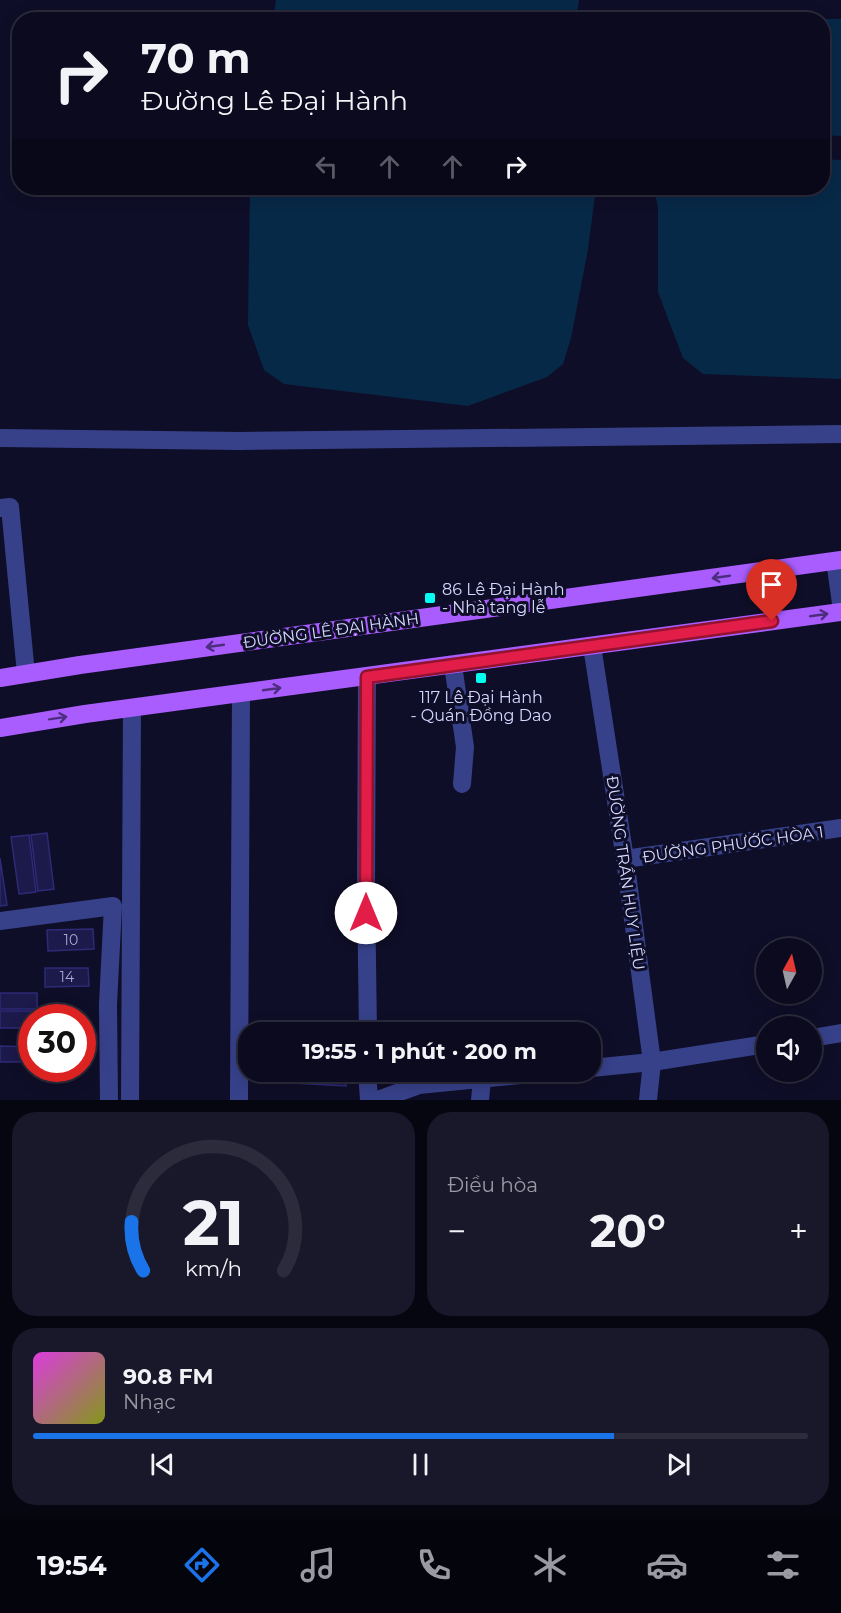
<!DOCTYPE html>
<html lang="vi">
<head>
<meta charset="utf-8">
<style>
	:root { --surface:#0b0a1e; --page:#19182b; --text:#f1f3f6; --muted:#9a9aa4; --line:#2b2b3c; --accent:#1a73e8 }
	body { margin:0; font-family:Montserrat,sans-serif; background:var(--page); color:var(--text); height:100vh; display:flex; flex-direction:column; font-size:22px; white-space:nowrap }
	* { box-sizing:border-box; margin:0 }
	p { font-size:20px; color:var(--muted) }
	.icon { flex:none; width:33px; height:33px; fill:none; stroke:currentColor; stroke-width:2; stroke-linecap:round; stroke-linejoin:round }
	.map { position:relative; height:1100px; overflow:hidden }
	.sheet { display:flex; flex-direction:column; gap:12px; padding:12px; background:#060610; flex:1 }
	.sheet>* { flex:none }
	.banner { position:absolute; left:12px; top:12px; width:818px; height:183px; border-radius:24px; box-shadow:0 3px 15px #0003,0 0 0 2px var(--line); background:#0b0a1e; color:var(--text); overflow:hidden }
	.needle { width:39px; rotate:8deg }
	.tools { position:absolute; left:756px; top:938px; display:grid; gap:12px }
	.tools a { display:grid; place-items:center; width:66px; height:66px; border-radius:50%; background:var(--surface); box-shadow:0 3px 15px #0003,0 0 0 2px var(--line); font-size:30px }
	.speed { position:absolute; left:18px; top:1004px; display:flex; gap:12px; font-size:30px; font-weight:700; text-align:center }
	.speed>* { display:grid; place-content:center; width:78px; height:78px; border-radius:50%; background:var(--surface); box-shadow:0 3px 15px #0003,0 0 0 2px var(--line); line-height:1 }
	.speed .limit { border:9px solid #d22; background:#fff; color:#111 }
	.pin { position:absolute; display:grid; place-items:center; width:51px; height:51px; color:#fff; margin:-62px -26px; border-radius:50% 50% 50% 0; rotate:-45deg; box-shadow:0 0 6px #0007 }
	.pin .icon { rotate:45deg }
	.me { position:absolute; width:66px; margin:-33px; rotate:0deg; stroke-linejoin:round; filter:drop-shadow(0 0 4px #0008) }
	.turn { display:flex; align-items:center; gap:21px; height:126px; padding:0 30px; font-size:27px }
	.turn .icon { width:78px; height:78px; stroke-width:2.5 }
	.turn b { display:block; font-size:42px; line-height:51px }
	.lanes { display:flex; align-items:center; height:57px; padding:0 30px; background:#0003; justify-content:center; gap:30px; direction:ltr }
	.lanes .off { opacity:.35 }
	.big { font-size:45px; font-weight:700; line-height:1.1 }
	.sheet .tile { flex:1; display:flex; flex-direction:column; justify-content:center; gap:9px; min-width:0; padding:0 21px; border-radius:24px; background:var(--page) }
	.sheet .dial { align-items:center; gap:0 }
	.dial svg { height:156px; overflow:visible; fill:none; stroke:var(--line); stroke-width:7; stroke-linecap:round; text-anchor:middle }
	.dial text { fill:var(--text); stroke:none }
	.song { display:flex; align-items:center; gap:18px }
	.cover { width:72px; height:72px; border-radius:9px; background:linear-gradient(135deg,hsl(300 70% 55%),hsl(70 70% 35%)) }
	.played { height:6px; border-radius:3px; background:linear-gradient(90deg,var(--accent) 75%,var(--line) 75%) }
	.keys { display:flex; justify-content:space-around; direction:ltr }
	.heat { display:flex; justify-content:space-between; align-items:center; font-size:33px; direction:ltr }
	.sheet .tiles { flex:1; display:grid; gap:12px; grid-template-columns:1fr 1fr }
	.tile:last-child { grid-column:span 2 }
	.trip { position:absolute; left:238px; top:1022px; width:363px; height:60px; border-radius:24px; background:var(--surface); box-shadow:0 3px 15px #0003,0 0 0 2px var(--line); font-weight:700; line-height:60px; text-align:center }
	.tab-bar { display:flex; height:96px; justify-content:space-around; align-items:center; background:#04040c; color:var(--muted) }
	.tab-bar .icon { width:42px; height:42px }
	.tab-bar .on { color:var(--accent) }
	.tab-bar b { font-size:27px; color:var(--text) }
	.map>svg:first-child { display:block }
	.water { fill:#072948 }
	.building { fill:#1c194b; stroke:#2e2a78; stroke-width:1.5 }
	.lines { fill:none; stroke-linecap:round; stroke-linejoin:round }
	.minor { stroke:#37418a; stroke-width:18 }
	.major { stroke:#a95dff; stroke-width:18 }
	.oneway { stroke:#4d2e7e }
	.route-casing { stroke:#92132f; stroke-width:15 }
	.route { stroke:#e11d48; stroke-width:10 }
	.poi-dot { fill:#02fff1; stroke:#0f0e28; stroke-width:2 }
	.labels { text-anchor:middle; stroke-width:6; stroke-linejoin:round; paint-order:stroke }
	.number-label { font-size:14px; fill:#a8a8d2 }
	.poi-label { font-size:16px; fill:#d6d8ff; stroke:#0f0e28; text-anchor:start }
	.street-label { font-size:16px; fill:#d6d8ff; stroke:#0f0e28 }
</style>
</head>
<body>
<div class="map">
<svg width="841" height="1100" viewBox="0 0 841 1100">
	<rect width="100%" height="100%" fill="#0f0e28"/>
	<g class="water">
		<polygon points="276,0 579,0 576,19 273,19"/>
		<polygon points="841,19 841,136 822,135 822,20 716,19"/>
		<polygon points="822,159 841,160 841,379 703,374 683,358 658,292 658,208 654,188 822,188"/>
		<polygon points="250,188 596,188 588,249 571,338 563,364 547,377 468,406 284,384 264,370 248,325"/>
	</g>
	<g class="building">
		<polygon points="47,833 54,889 38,891 31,835"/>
		<polygon points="29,835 36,892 19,894 11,837"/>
		<polygon points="0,858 7,905 0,906"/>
		<polygon points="93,929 94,949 48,951 47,930"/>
		<polygon points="45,968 88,968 89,986 45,987"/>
		<rect x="0" y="993" width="37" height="16"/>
		<polygon points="0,1011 38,1011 38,1017 32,1017 32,1028 0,1028"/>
		<polygon points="0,1046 32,1047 32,1062 0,1062"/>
		<polygon points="275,1071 346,1071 346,1086 274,1082"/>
	</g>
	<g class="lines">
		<g class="minor">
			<polyline points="0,438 240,441 841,434"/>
			<polyline points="0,508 10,507 26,674"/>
			<polyline points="835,561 841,603"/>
			<polyline points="592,646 625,859 652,1062 648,1100"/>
			<polyline points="453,665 465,747 462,784"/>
			<polyline points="367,677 366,889 368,1032"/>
			<polyline points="625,859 841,828"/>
			<polyline points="0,921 113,906 108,1004 109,1100"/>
			<polyline points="812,1038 841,1033"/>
			<polyline points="591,1068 652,1062 766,1044"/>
			<polyline points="367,1071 369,1100"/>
			<polyline points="130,1100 132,708"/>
			<polyline points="239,1100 241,694"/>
			<polyline points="378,1100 419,1085 560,1071"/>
			<polyline points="480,1100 482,1079"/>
		</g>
		<g class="major">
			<polyline points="0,678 80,665 841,560"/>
			<polyline points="0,728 85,714 841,612"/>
		</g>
	</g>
	<defs><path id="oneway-shaft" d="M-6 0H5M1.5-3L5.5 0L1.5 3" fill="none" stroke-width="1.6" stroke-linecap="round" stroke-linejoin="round" transform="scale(1.5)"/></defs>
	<g class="oneway">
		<use href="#oneway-shaft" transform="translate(721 577) rotate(172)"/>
		<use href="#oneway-shaft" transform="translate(819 615) rotate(-8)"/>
		<use href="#oneway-shaft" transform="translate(215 646) rotate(172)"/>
		<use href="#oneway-shaft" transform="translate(272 689) rotate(-8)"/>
		<use href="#oneway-shaft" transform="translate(58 718) rotate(-9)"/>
	</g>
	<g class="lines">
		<g class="route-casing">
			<polyline id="route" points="366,913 367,677 772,621"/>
		</g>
		<use href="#route" class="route"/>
	</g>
	<g class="poi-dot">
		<rect x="424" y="592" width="12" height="12" rx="3"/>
		<rect x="475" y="672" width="12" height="12" rx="3"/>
	</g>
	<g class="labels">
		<g class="number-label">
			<text x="71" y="945">10</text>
			<text x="67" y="982">14</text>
		</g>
		<g class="poi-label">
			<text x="442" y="595">86 Lê Đại Hành<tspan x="442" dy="18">- Nhà tang lễ</tspan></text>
			<text x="481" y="703" text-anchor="middle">117 Lê Đại Hành<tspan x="481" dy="18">- Quán Đồng Dao</tspan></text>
		</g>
		<g class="street-label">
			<text transform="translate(331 630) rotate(-8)" y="6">ĐƯỜNG LÊ ĐẠI HÀNH</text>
			<text transform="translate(733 844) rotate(-8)" y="6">ĐƯỜNG PHƯỚC HÒA 1</text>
			<text transform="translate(626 873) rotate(82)" y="6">ĐƯỜNG TRẦN HUY LIỆU</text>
		</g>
	</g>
</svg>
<div class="tools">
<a><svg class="needle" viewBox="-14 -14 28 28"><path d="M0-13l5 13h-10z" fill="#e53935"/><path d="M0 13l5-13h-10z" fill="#9a9aa4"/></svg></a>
<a><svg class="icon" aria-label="sound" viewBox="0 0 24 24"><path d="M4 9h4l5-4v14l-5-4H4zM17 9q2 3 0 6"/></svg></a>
</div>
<div class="speed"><div class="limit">30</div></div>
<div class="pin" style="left:772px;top:621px;background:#d93025"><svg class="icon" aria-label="arrive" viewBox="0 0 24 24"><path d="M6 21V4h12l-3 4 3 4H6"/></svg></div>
<svg class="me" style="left:366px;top:913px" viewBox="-20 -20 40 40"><circle r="19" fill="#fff"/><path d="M0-13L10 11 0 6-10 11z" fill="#e11d48"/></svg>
<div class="trip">19:55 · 1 phút · 200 m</div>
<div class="banner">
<div class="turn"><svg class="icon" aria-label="right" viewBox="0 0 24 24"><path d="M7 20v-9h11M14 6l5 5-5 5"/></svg><div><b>70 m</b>Đường Lê Đại Hành</div></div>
<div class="lanes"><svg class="icon off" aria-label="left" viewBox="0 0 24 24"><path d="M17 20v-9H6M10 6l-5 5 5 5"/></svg><svg class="icon off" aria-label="ahead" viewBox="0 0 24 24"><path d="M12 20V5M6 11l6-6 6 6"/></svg><svg class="icon off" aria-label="ahead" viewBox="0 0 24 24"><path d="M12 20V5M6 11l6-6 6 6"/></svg><svg class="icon" aria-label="right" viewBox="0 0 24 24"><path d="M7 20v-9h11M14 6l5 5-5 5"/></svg></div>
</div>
</div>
<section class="sheet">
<div class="tiles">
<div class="tile dial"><svg viewBox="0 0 100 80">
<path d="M14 69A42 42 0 1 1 86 69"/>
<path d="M14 69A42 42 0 0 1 8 44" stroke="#1a73e8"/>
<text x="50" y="56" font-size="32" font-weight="700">21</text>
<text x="50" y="72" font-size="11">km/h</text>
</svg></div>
<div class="tile"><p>Điều hòa</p>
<div class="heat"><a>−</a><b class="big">20°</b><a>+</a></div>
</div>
<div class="tile">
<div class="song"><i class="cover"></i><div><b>90.8 FM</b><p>Nhạc</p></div></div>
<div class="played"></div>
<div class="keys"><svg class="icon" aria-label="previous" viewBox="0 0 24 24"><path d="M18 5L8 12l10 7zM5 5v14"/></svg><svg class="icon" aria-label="pause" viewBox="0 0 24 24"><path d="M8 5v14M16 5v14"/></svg><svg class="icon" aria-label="next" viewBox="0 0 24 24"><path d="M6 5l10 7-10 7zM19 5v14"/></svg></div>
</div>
</div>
</section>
<nav class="tab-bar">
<b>19:54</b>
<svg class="icon on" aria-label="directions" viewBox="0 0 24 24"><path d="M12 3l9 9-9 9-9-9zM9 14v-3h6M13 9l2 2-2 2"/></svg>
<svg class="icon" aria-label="music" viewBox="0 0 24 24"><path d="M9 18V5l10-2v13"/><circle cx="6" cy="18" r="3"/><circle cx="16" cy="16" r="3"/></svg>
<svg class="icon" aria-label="phone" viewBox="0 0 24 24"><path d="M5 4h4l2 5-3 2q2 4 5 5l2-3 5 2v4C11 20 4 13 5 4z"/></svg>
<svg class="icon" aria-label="climate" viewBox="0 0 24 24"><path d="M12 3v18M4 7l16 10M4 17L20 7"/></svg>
<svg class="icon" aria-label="car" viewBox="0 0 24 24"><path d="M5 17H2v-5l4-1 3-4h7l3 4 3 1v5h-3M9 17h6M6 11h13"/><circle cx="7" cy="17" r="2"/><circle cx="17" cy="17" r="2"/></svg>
<svg class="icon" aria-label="filters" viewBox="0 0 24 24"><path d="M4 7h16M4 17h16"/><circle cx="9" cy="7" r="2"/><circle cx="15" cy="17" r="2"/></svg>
</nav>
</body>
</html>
